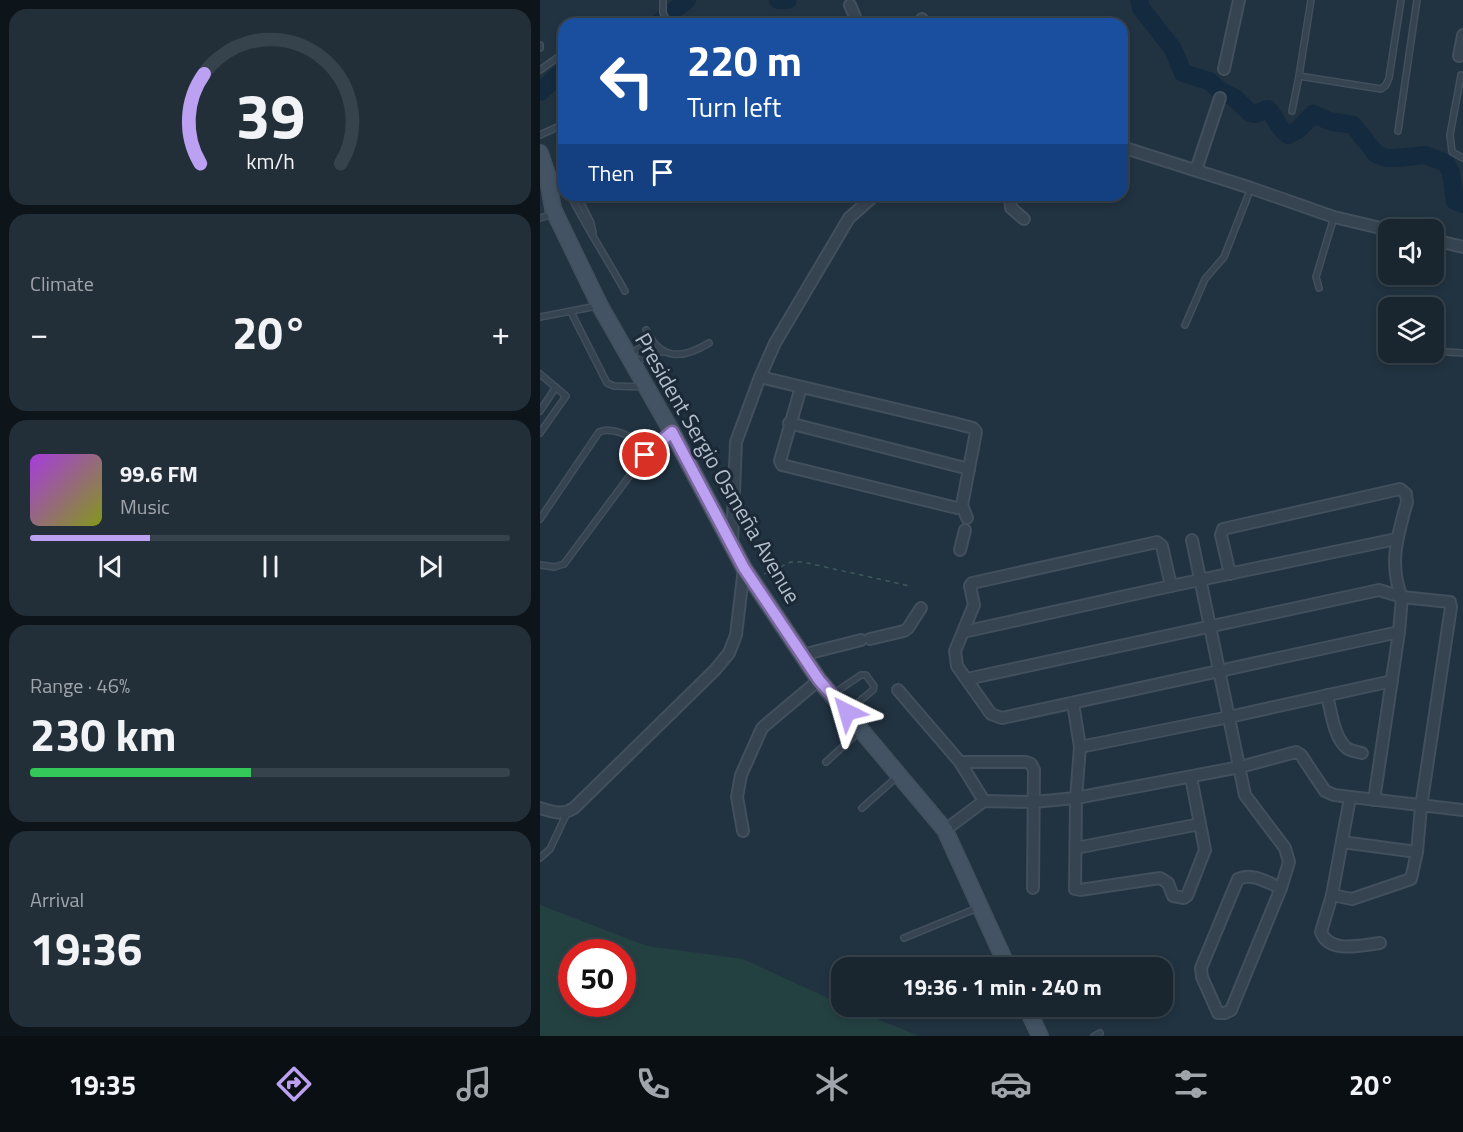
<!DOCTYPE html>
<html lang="en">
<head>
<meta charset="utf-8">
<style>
	:root { --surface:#192630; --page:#222e38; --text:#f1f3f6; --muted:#9fa5ab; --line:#37434c; --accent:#bca0f2 }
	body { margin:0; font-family:"Titillium Web",sans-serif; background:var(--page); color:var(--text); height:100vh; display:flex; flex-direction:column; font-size:22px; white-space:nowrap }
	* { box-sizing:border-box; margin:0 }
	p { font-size:20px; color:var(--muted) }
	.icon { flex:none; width:33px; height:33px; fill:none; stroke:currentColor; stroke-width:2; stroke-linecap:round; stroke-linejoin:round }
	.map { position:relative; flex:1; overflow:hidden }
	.sheet { display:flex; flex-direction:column; gap:9px; padding:9px; background:#0e151a; width:540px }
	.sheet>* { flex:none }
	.top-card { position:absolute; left:18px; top:18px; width:570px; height:183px; border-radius:18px; box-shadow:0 3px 9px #0003,0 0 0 2px var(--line); background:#1a4fa0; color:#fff; overflow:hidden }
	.tools { position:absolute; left:838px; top:219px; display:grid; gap:12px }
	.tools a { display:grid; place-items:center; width:66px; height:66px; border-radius:12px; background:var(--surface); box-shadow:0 3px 9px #0003,0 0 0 2px var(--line); font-size:30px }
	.speed { position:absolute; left:18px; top:939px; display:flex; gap:12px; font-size:30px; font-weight:700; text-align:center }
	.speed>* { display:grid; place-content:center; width:78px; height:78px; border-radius:50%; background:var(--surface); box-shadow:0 3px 9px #0003,0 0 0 2px var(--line); line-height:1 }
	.speed .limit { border:9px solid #d22; background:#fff; color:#111 }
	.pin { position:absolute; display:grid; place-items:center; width:51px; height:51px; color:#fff; margin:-26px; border:3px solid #fff; border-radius:50%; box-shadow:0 2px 6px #0007 }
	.me { position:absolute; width:66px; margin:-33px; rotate:320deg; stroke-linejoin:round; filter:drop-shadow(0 0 4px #0008) }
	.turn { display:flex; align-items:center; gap:21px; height:126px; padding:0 30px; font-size:27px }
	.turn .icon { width:78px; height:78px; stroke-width:2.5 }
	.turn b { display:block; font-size:42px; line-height:51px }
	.then { display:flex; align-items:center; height:57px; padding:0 30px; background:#0003; gap:12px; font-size:22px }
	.big { font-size:45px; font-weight:700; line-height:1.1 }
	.sheet .tile { flex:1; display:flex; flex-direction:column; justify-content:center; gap:9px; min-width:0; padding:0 21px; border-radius:18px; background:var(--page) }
	.sheet .dial { align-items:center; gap:0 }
	.dial svg { height:156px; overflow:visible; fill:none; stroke:var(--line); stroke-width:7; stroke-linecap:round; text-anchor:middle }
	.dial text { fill:var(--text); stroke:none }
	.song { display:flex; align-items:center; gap:18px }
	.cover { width:72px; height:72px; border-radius:9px; background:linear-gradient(135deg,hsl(280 70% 55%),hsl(70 70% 35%)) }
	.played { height:6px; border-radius:3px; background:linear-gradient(90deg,var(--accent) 25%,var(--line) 25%) }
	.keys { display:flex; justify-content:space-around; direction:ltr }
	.heat { display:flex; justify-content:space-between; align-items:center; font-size:33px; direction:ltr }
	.charge { height:9px; border-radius:4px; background:linear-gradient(90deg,#34c759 46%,var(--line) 0) }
	.trip { position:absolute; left:291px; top:957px; width:342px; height:60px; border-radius:18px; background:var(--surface); box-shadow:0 3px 9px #0003,0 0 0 2px var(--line); font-weight:700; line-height:60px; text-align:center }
	.tabs { display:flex; height:96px; justify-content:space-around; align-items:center; background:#0a0f13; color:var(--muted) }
	.tabs .icon { width:42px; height:42px }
	.tabs .current { color:var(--accent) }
	.tabs b { font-size:27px; color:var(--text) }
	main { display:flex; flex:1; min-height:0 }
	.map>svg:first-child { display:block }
	.green { fill:#244141; fill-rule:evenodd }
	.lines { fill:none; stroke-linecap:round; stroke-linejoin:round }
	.river { stroke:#132a3f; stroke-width:18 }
	.service-casing { stroke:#424f5c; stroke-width:8 }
	.minor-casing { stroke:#424f5c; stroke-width:14 }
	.secondary-casing { stroke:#424f5c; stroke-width:18 }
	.path { stroke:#3d5958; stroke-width:1.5; stroke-dasharray:4.5 4.5; stroke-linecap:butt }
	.service { stroke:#364350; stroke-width:5 }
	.minor { stroke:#364350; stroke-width:10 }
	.secondary { stroke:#435363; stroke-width:15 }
	.route-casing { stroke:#7a689d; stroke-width:15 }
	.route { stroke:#bca0f2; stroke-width:10 }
	.labels { text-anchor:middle; stroke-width:6; stroke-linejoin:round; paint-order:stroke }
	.street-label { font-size:22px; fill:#b2becb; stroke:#1b2835 }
</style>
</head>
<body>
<main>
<section class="sheet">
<div class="tile dial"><svg viewBox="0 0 100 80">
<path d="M14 69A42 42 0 1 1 86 69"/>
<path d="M14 69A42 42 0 0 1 16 23" stroke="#bca0f2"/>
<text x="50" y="56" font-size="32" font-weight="700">39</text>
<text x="50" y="72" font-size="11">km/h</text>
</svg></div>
<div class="tile"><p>Climate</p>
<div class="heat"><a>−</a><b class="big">20°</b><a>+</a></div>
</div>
<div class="tile">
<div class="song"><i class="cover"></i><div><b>99.6 FM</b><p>Music</p></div></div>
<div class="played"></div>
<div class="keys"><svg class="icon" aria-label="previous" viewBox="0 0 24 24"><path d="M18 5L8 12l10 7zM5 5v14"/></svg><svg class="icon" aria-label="pause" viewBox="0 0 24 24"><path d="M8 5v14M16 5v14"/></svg><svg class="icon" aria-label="next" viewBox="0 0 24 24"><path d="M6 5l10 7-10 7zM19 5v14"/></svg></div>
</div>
<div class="tile"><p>Range · 46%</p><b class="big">230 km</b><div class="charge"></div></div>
<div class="tile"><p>Arrival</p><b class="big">19:36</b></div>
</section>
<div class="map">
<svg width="923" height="1036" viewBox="0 0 923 1036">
	<rect width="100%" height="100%" fill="#213240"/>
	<path class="green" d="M0,905L107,946L203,959L301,1004L302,1006L308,1007L379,1036H0ZM32,952H82V1004H32Z"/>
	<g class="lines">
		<g class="river">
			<polyline points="238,0 248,0"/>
			<path d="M599,0L601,8L633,49L643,73L669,81L681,91L695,98L710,113L715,114L728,109C736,117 739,130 748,135L759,129L773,114L789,121L813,125L836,154L846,158H857L885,155L906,163L911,173L915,201L923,204"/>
			<polyline points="117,24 147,0"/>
			<polyline points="0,92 24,70"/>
		</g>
		<g class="service-casing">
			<g id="service">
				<polyline points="123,0 123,13 129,24"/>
				<polyline points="771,0 759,76 841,89 846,85 849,78 861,0"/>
				<polyline points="0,45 0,48"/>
				<polyline points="0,70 24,53"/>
				<polyline points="921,75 910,135 912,152 923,158"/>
				<polyline points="752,111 759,76"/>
				<polyline points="858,131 877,0"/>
				<polyline points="0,135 24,124"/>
				<polyline points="11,185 24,183"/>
				<polyline points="11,191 24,189"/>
				<path d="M30,195C47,228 67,259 85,291"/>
				<polyline points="37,195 51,223 53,233"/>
				<polyline points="0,218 13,214"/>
				<polyline points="779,288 776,277 794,217"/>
				<polyline points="31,312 67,383 74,386 102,387"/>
				<polyline points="0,317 57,306"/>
				<polyline points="645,325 665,279 684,257 711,188"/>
				<path d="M106,330C121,361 143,359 169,343"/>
				<polyline points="908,352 923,353"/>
				<polyline points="90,354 112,341"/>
				<path d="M95,363C105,357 112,350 124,352"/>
				<polyline points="0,374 26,396 0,433"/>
				<polyline points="0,411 16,387"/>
				<path d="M0,519L59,432C75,425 97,441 111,448"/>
				<polyline points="0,565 14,567 24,564 105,455 130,433"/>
				<polyline points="293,694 321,675 326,675 334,686 333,690 308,711"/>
				<polyline points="286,762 320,731"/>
				<polyline points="322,808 358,776"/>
				<polyline points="0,858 10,849 27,813"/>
				<polyline points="364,938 440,907"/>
				<polyline points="554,1036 560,1033"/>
			</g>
		</g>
		<g class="minor-casing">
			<g id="minor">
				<polyline points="310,5 318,24"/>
				<polyline points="382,19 384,24"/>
				<polyline points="919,56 923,35"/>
				<polyline points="684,69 699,0"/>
				<polyline points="582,147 711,188 794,217 849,230"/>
				<polyline points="656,170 680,98"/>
				<polyline points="470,195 471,208 484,219"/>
				<polyline points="894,240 923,247"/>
				<polyline points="220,377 414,423 433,428 436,432 422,505 417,508 242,465 240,461 261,387"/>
				<polyline points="249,423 429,469"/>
				<polyline points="422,505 427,518"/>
				<path d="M652,540L705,795L745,848L749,862L741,888L691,1010L685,1013H678L662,977L661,968L698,879C712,872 728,883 741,888"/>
				<polyline points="192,543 196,442 220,377 235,343 309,218 335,195"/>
				<polyline points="420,550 425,530"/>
				<path d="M690,574L681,535L683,529L860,489L866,494L867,502C858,534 848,565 862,597"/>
				<polyline points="631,586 622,546 617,542 432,583 430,586 434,605 415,651 417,666 451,714 462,718 859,632"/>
				<polyline points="423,632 631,586 856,539"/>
				<polyline points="330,639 364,631 368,628 381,608"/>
				<polyline points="262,655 321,640"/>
				<polyline points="427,679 839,590 862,597"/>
				<polyline points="358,690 420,762 444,801"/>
				<path d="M787,695C791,711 794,739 808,749C812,751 818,752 822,753"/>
				<polyline points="533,703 540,747 536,798 535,889 540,890 620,878 628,883 633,896 644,898 647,896 665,850 651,777"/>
				<polyline points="540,747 689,717 852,681"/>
				<polyline points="420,762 486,762 491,764 494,770 493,888"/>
				<polyline points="810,798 792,895 812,899 871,879 877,852 881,807 911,607 910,602 862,597 859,632 834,800"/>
				<path d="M0,808C13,812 22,816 34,808L175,670L189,653L196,635L204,568"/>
				<polyline points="405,830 444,801 493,802 536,798 700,767 756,752 761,755 785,791 794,795 923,810"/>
				<polyline points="203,831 197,797 201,775 222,728 279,680"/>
				<polyline points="802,842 877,852"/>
				<polyline points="536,848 660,824"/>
				<path d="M792,895L781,932C789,954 822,945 840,943"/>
			</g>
		</g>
		<g class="secondary-casing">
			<g id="secondary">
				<polyline points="0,153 7,174 13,209 60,306 132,432 204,568 279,680 405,830 468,968"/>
				<polyline points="486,1006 500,1036"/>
			</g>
		</g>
		<polyline class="path" points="224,574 251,562 263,562 370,586"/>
		<use href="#service" class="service"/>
		<use href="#minor" class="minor"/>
		<use href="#secondary" class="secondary"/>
	</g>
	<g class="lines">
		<g class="route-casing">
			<polyline id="route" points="105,455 132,432 204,568 279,680 307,712"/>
		</g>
		<use href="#route" class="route"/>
	</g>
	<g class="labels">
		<g class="street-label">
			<text transform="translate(178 468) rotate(60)" y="8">President Sergio Osmeña Avenue</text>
		</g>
	</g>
</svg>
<div class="tools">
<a><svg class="icon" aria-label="sound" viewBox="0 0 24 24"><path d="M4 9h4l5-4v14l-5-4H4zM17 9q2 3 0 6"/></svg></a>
<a><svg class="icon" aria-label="layers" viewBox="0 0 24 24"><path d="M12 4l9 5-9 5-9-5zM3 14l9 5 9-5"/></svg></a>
</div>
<div class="speed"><div class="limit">50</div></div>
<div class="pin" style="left:105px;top:455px;background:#d93025"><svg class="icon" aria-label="arrive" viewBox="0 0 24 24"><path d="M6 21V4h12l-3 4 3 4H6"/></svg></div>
<svg class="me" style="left:307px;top:712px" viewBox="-20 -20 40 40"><path d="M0-17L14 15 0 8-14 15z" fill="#bca0f2" stroke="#fff" stroke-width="4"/></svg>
<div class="trip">19:36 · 1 min · 240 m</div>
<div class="top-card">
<div class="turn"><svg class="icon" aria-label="left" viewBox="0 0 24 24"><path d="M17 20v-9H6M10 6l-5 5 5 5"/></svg><div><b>220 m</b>Turn left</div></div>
<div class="then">Then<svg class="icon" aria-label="arrive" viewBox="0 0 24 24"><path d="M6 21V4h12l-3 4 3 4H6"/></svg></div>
</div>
</div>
</main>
<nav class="tabs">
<b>19:35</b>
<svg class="icon current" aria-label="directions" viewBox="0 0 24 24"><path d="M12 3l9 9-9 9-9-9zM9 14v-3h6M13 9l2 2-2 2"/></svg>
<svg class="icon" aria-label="music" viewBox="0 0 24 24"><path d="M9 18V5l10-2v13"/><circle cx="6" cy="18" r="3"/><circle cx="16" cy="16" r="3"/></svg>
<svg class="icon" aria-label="phone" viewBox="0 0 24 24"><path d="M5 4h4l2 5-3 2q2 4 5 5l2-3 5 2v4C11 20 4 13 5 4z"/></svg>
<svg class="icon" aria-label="climate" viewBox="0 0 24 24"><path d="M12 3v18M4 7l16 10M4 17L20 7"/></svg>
<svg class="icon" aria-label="car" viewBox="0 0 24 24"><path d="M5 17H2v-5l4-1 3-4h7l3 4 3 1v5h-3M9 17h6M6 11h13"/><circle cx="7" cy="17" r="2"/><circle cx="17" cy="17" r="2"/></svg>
<svg class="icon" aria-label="filters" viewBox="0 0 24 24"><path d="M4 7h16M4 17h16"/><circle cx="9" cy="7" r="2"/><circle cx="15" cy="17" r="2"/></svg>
<b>20°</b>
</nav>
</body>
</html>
